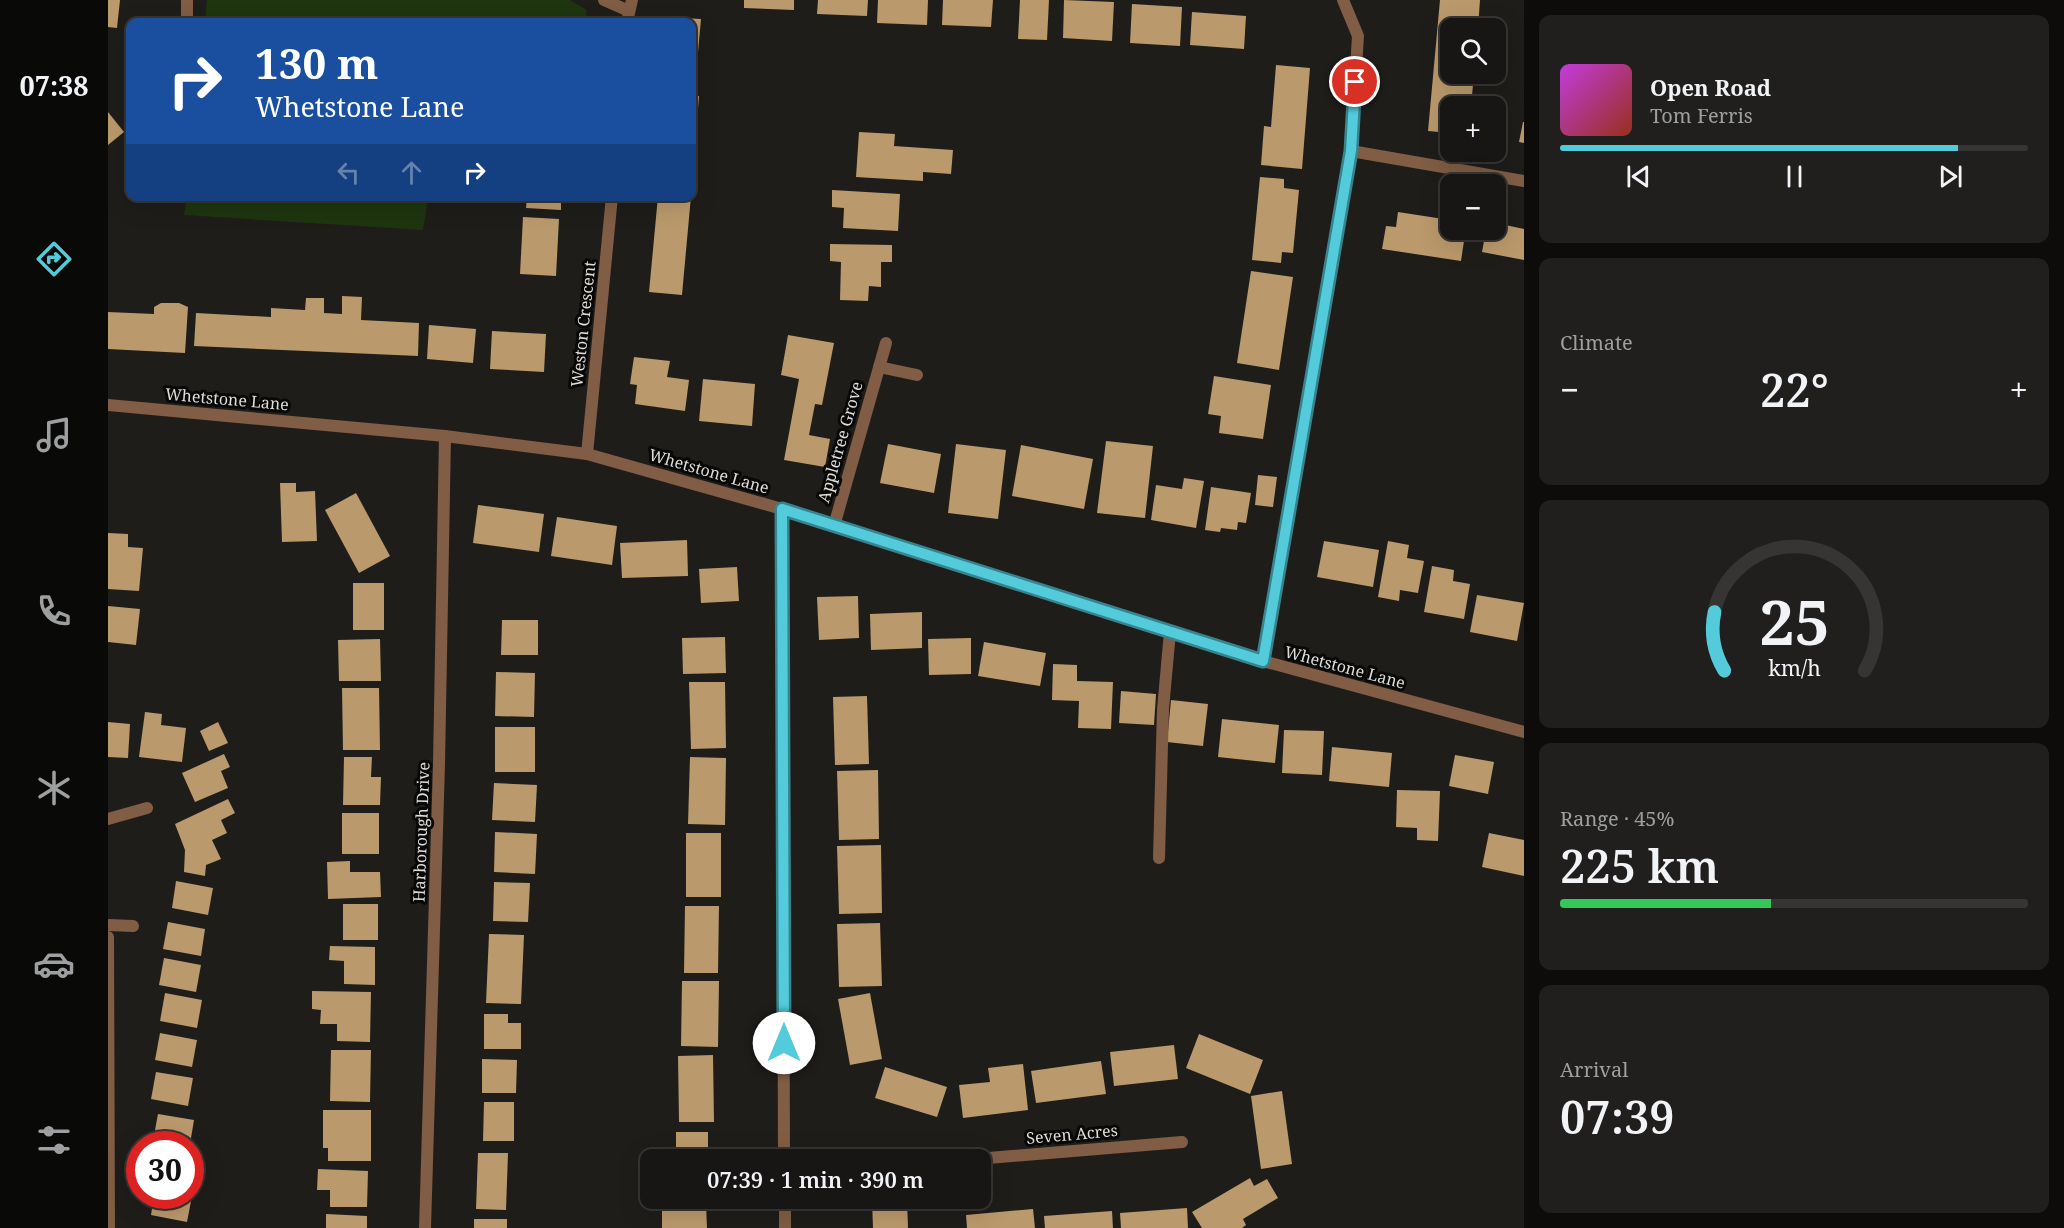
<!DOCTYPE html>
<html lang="en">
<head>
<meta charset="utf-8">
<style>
	:root { --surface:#171614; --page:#201f1d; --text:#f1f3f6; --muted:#9e9fa0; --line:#363534; --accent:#53cbda }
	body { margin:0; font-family:"Noto Serif",serif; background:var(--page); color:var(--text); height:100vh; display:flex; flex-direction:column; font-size:22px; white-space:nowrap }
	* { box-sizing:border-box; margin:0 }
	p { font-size:20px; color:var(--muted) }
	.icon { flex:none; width:33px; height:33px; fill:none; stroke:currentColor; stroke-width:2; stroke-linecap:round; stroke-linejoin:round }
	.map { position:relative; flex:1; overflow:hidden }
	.drawer { display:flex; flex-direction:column; gap:15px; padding:15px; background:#0d0c0b; width:540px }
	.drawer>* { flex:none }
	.guide { position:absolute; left:18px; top:18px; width:570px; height:183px; border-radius:12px; box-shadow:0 6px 24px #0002,0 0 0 2px var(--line); background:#1a4fa0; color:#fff; overflow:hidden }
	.fabs { position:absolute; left:1332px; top:18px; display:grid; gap:12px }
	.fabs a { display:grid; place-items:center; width:66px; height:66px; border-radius:12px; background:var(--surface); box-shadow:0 6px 24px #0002,0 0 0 2px var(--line); font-size:30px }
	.speed { position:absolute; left:18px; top:1131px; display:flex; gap:12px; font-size:30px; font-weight:700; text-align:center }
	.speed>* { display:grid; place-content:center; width:78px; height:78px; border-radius:50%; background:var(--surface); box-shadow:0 6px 24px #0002,0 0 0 2px var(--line); line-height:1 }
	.speed .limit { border:9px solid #d22; background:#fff; color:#111 }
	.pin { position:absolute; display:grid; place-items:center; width:51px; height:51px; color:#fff; margin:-26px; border:3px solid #fff; border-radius:50%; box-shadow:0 2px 6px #0007 }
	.me { position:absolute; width:66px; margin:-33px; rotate:0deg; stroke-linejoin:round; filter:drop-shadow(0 0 4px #0008) }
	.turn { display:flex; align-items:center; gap:21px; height:126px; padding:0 30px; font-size:27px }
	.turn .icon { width:78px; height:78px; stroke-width:2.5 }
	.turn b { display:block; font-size:42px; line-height:51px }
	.lanes { display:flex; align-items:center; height:57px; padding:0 30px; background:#0003; justify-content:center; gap:30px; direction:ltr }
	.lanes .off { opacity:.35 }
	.big { font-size:45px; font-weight:600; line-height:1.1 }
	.drawer .tile { flex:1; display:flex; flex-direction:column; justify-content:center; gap:9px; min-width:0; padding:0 21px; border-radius:12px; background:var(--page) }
	.drawer .dial { align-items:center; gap:0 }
	.dial svg { height:156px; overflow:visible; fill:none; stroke:var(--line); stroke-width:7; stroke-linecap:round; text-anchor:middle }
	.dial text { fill:var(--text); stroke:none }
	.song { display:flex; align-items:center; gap:18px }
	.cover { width:72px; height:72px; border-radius:9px; background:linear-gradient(135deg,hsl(290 70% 55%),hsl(10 70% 35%)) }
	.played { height:6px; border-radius:3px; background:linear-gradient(90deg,var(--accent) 85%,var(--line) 85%) }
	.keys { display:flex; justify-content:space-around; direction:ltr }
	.heat { display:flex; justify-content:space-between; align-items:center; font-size:33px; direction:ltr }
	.charge { height:9px; border-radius:4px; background:linear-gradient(90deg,#34c759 45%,var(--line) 0) }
	.trip { position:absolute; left:532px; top:1149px; width:351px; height:60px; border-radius:12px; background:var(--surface); box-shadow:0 6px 24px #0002,0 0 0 2px var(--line); font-weight:600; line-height:60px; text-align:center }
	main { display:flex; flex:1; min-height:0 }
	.menu { display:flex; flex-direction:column; width:108px; justify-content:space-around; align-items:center; background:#090908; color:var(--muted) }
	.menu .icon { width:42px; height:42px }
	.menu .current { color:var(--accent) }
	.menu b { font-size:27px; color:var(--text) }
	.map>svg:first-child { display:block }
	.green { fill:#1e350f }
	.building { fill:#ba996c }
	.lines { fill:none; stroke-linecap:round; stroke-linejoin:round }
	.service { stroke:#805d44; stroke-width:12 }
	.minor { stroke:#805d44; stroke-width:12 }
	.route-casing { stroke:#36848e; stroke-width:15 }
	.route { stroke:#53cbda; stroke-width:10 }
	.labels { text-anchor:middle; stroke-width:6; stroke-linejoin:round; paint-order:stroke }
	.street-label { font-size:16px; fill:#dfdddb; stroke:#080807 }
</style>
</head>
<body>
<main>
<nav class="menu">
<b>07:38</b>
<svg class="icon current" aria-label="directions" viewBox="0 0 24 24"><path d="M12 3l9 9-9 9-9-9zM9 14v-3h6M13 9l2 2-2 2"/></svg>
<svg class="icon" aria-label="music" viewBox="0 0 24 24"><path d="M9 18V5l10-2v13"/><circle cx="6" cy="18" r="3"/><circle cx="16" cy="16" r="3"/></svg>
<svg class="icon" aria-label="phone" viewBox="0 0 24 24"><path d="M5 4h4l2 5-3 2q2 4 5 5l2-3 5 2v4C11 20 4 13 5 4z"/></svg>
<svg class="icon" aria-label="climate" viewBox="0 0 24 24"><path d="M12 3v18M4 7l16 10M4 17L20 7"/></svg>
<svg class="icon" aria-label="car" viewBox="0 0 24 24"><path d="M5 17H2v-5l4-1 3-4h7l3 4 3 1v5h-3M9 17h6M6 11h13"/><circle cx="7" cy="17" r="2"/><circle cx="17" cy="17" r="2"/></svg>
<svg class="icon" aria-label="filters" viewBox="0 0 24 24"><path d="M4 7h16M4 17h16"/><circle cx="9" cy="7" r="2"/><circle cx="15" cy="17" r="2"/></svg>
</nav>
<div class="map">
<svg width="1416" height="1228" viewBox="0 0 1416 1228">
	<rect width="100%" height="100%" fill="#1f1d1a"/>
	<g class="green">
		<polygon points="99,0 462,0 479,10 477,22 97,22"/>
		<polygon points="79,197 79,196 320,197 315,230 76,215"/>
	</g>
	<g class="building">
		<polygon points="0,0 12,0 9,28 0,27"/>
		<polygon points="636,0 686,0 686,10 636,8"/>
		<polygon points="710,0 760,0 759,16 709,14"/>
		<polygon points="770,0 820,0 819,25 769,23"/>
		<polygon points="835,0 885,0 883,27 834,25"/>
		<polygon points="912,0 941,0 939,40 910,39"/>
		<polygon points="956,0 1006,2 1004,41 955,38"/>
		<polygon points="1332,0 1372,0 1370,28 1342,28 1342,74 1366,74 1363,106 1342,106 1342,133 1320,131"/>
		<polygon points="1024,4 1074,7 1072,46 1022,43"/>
		<polygon points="1084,12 1138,16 1136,49 1082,45"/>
		<polygon points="559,17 593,19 586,96 591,96 585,171 584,22 559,22"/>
		<polygon points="1168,65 1202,68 1194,169 1153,165 1156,126 1163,127"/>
		<polygon points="0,112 16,132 0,145"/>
		<polygon points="1415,122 1416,122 1416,143 1411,142"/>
		<polygon points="751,132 787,134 786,146 845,150 843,174 815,172 815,181 748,177"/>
		<polygon points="1152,177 1176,179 1176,188 1191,190 1185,253 1174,252 1173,263 1144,260"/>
		<polygon points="724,190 792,194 790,231 735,228 736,208 724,207"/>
		<polygon points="419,196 453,196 453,210 418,208"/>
		<polygon points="550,196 583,196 574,295 541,292"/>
		<polygon points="1290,212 1342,220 1342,230 1357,234 1353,261 1274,249 1278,226 1288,227"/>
		<polygon points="415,217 451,219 448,276 412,274"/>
		<polygon points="1388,223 1416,229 1416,260 1374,252 1378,230 1388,230"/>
		<polygon points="722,244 784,245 784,262 773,262 773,287 761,286 760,301 732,300 733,262 722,261"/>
		<polygon points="1143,271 1185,277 1171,370 1129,363"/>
		<polygon points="234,296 254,297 253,320 311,323 310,356 86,346 88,313 163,317 163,308 197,310 198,298 216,298 216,313 234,314"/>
		<polygon points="53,303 71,303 80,307 77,353 0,349 0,312 46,314 46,307"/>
		<polygon points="321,325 368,329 365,363 319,359"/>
		<polygon points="384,331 438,334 436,372 382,369"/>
		<polygon points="680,335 726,343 714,405 707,404 701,435 722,439 717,467 676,460 691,379 673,375"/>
		<polygon points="526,357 562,361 559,377 581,380 577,411 527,404 529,385 522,384"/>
		<polygon points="1106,376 1163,385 1155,439 1111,433 1113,416 1100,414"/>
		<polygon points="595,379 647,384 644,426 591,421"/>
		<polygon points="998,441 1045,446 1037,518 989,513"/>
		<polygon points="780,444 833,454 826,493 772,483"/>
		<polygon points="848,444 898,450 890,519 840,513"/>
		<polygon points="913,445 985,459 976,509 904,496"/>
		<polygon points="1150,475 1169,477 1165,507 1147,505"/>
		<polygon points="1076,478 1096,481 1088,528 1043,520 1048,485 1074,489"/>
		<polygon points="172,483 188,483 188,492 207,491 209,541 174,542"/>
		<polygon points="1103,487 1143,493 1138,523 1130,522 1129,530 1113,528 1112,532 1097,530"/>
		<polygon points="248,493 282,556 251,573 217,510"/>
		<polygon points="370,505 436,514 431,552 365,543"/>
		<polygon points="449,517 509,526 504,565 443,556"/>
		<polygon points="0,533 20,534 20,547 35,548 31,591 0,589"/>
		<polygon points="579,540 580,576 514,578 512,543"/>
		<polygon points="1216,541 1271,550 1265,587 1209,577"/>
		<polygon points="1280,541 1301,545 1299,558 1316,561 1310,593 1292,590 1291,601 1270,597"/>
		<polygon points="1324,566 1346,570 1345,581 1362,584 1356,619 1316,612"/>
		<polygon points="629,567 631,601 593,603 591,569"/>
		<rect x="245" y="583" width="31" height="47"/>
		<polygon points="1369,595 1416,603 1409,641 1362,632"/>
		<polygon points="750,596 751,638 711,640 709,597"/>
		<polygon points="0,606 32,609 28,645 0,642"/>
		<polygon points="814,612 814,648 763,650 762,614"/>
		<polygon points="394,620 430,620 430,655 393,655"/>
		<polygon points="617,637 618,673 575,674 574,638"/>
		<polygon points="863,638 863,674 821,675 820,639"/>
		<polygon points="272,639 273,681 231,681 230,640"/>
		<polygon points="876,642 938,653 932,686 870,676"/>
		<polygon points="945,664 969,665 969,681 1005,682 1003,729 970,728 971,701 944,700"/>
		<polygon points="388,672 427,673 426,717 387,716"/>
		<polygon points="581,682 617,682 618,748 583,749"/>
		<polygon points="234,688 271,688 272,750 235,750"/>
		<polygon points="1013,691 1048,694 1046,725 1011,723"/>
		<polygon points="759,696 761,764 727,765 725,697"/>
		<polygon points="1063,700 1100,704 1095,746 1059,742"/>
		<polygon points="37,712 54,714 53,725 78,728 74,762 31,757"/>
		<polygon points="1114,719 1171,725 1167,763 1110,757"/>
		<polygon points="0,722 22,724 20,758 0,757"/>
		<polygon points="110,722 120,743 101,751 92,731"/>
		<rect x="387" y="727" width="40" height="45"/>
		<polygon points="1176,730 1216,731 1214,775 1174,773"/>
		<polygon points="1224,747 1284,753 1281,787 1221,781"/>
		<polygon points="116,754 122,767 113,771 120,788 87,802 74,773"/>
		<polygon points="1347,755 1386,762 1380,794 1341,786"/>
		<polygon points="236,757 264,757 263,777 273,777 272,805 235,805"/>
		<polygon points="582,757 618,758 617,825 580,824"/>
		<polygon points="770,770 771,839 731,840 729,771"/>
		<polygon points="386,783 429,785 427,822 384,820"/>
		<polygon points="1289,790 1332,791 1330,841 1309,840 1309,828 1288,827"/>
		<polygon points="120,799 127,813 113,820 119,833 104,840 113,859 98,865 97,876 76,872 77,850 67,824"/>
		<rect x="234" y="813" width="37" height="41"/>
		<polygon points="387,832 429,834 427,874 386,872"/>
		<rect x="578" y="833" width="35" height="64"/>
		<polygon points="1381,833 1416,840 1416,876 1374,867"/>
		<polygon points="773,845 774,913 731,914 729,846"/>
		<polygon points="242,861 242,872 272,872 273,897 220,899 219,862"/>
		<polygon points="68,881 105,888 100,915 64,908"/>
		<polygon points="386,882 422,883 420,922 385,921"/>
		<rect x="235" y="904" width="35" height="36"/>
		<polygon points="577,906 611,906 610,973 576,973"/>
		<polygon points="60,922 97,929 93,956 55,949"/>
		<polygon points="772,923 774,986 731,987 729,924"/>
		<polygon points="381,934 416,935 413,1004 378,1003"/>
		<polygon points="222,946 267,947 267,985 236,984 236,961 221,960"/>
		<polygon points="56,958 93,965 88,992 51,985"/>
		<polygon points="574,981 611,981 610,1047 573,1046"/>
		<polygon points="204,991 263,992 262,1042 229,1041 229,1024 212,1024 213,1010 204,1009"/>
		<polygon points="57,993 94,1000 89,1028 52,1021"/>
		<polygon points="762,993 774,1059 742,1065 730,999"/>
		<polygon points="376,1014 400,1014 400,1023 413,1023 413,1049 376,1049"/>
		<polygon points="52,1033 89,1040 84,1067 47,1060"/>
		<polygon points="1091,1034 1155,1060 1142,1094 1078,1068"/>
		<polygon points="1066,1045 1070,1079 1006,1086 1002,1052"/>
		<polygon points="223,1050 263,1050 262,1102 222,1101"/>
		<polygon points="605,1055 606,1122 571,1122 570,1056"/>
		<polygon points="374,1059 409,1060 408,1093 374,1093"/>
		<polygon points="993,1061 998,1094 928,1103 923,1071"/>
		<polygon points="915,1064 920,1110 855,1118 851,1085 882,1082 880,1068"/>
		<polygon points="777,1067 839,1087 829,1117 767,1098"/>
		<polygon points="48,1072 85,1078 80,1106 43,1099"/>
		<polygon points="1174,1091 1184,1164 1153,1169 1143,1096"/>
		<polygon points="376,1102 406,1102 406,1141 375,1141"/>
		<polygon points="215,1110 263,1110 263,1161 220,1161 220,1148 215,1148"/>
		<polygon points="50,1114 86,1120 82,1144 45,1141"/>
		<rect x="568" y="1132" width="32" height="28"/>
		<polygon points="370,1153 400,1153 398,1210 368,1209"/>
		<polygon points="82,1157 89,1158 84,1186 82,1186"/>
		<polygon points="210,1169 260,1171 259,1207 222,1207 222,1190 209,1190"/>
		<polygon points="1142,1178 1146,1186 1159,1179 1170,1198 1135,1219 1138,1225 1134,1228 1094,1228 1084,1212"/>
		<polygon points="46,1196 84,1196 79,1222 43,1215"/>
		<polygon points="799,1199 800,1228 765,1228 764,1201"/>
		<polygon points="598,1204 599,1228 554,1228 554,1205"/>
		<polygon points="1079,1208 1080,1228 1013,1228 1012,1213"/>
		<polygon points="925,1209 927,1228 859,1228 858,1215"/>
		<polygon points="1004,1211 1005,1228 937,1228 936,1216"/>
		<polygon points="218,1214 259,1216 259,1228 218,1228"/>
		<rect x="366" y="1219" width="33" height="9"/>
	</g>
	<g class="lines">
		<g class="service">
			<polyline points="496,0 521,11"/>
			<polyline points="1051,858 1055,709 1062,632"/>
		</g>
		<g class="minor">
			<polyline points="79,22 79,0"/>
			<polyline points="519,22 524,0"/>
			<polyline points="1243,151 1416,181"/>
			<polyline points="771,367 809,375"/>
			<polyline points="0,405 337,436 479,454 674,509 1155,661 1416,732"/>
			<polyline points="479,454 504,196"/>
			<polyline points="674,509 676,1160"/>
			<polyline points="726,526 778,343"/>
			<polyline points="1155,661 1243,151 1250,36 1235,0"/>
			<polyline points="0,819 39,808"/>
			<polyline points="0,925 25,926"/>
			<polyline points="0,937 1,1228"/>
			<polyline points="857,1160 1074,1142"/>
			<polyline points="677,1198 677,1228"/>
			<polyline points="317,1228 331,764 337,436"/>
		</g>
	</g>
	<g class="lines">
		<g class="route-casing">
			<polyline id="route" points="676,1043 674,509 1155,661 1243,151 1247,82"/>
		</g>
		<use href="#route" class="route"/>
	</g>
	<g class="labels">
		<g class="street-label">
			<text transform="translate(475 324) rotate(-84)" y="6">Weston Crescent</text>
			<text transform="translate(119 399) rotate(5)" y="6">Whetstone Lane</text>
			<text transform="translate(732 442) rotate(-74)" y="6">Appletree Grove</text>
			<text transform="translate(601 471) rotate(16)" y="6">Whetstone Lane</text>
			<text transform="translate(1237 667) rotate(15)" y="6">Whetstone Lane</text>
			<text transform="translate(313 832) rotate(-88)" y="6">Harborough Drive</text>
			<text transform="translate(964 1134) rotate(-5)" y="6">Seven Acres</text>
		</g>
	</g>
</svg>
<div class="fabs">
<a><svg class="icon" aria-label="search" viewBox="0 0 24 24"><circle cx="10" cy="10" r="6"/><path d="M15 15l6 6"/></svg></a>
<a>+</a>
<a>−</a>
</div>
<div class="speed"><div class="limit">30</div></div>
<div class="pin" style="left:1247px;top:82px;background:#d93025"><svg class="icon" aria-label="arrive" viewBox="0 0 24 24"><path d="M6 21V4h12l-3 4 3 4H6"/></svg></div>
<svg class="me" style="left:676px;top:1043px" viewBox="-20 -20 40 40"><circle r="19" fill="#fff"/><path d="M0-13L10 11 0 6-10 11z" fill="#53cbda"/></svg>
<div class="trip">07:39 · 1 min · 390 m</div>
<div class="guide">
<div class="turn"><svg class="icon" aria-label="right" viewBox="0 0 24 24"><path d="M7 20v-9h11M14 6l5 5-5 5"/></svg><div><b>130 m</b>Whetstone Lane</div></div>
<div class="lanes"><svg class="icon off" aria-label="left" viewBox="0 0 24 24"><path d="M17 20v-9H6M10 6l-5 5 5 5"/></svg><svg class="icon off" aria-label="ahead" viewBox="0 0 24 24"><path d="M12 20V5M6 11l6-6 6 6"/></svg><svg class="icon" aria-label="right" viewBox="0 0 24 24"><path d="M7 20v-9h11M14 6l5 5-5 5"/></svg></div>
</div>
</div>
<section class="drawer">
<div class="tile">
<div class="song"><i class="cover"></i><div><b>Open Road</b><p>Tom Ferris</p></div></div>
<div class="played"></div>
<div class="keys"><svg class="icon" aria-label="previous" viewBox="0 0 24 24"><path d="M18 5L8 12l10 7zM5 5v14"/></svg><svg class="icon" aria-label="pause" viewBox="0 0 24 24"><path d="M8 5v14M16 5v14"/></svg><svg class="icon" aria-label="next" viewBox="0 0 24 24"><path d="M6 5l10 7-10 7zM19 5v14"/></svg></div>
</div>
<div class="tile"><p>Climate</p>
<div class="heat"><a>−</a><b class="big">22°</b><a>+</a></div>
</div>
<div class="tile dial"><svg viewBox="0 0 100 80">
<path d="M14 69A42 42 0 1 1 86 69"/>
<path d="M14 69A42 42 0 0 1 9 39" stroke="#53cbda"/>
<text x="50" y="56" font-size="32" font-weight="700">25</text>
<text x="50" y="72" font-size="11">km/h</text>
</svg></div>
<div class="tile"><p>Range · 45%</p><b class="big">225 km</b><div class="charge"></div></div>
<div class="tile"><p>Arrival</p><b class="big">07:39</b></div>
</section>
</main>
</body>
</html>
